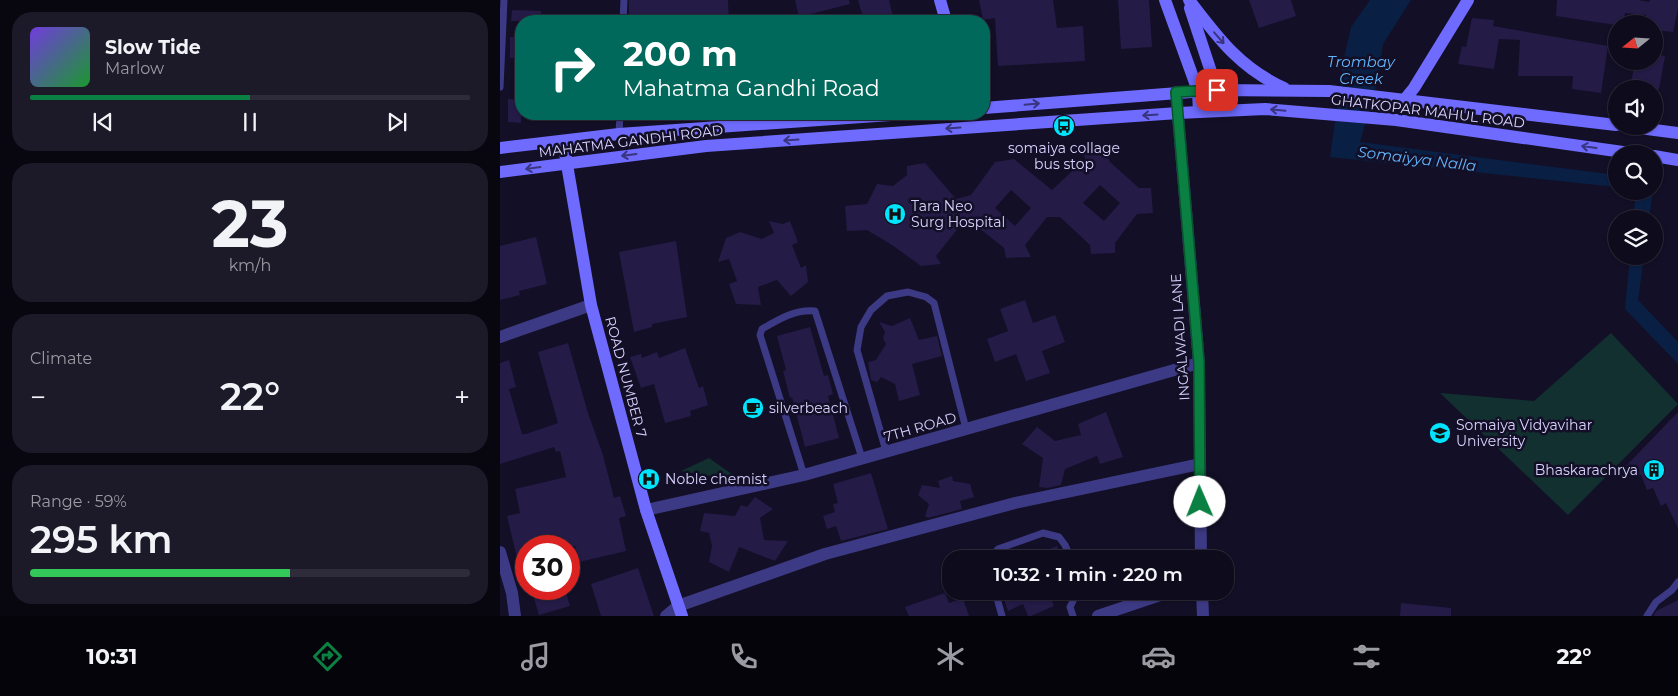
<!DOCTYPE html>
<html lang="en">
<head>
<meta charset="utf-8">
<style>
	:root { --surface:#0e0b1c; --page:#1c1929; --text:#f1f3f6; --muted:#9b9ba3; --line:#2e2b3b; --accent:#0b8043 }
	body { margin:0; font-family:Montserrat,sans-serif; background:var(--page); color:var(--text); height:100vh; display:flex; flex-direction:column; font-size:19px; white-space:nowrap }
	* { box-sizing:border-box; margin:0 }
	p { font-size:16px; color:var(--muted) }
	.icon { flex:none; width:28px; height:28px; fill:none; stroke:currentColor; stroke-width:2; stroke-linecap:round; stroke-linejoin:round }
	.map { position:relative; flex:1; overflow:hidden }
	.panel { display:flex; flex-direction:column; gap:12px; padding:12px; background:#08060f; width:500px }
	.panel>* { flex:none }
	.hud { position:absolute; left:15px; top:15px; width:475px; height:105px; border-radius:20px; box-shadow:0 1px 4px #0004,0 0 0 1px var(--line); background:#00695c; color:#fff; overflow:hidden }
	.needle { width:32px; rotate:252deg }
	.tools { position:absolute; left:1108px; top:15px; display:grid; gap:10px }
	.tools a { display:grid; place-items:center; width:55px; height:55px; border-radius:50%; background:var(--surface); box-shadow:0 1px 4px #0004,0 0 0 1px var(--line); font-size:25px }
	.speed { position:absolute; left:15px; top:535px; display:flex; gap:10px; font-size:25px; font-weight:700; text-align:center }
	.speed>* { display:grid; place-content:center; width:65px; height:65px; border-radius:50%; background:var(--surface); box-shadow:0 1px 4px #0004,0 0 0 1px var(--line); line-height:1 }
	.speed .limit { border:8px solid #d22; background:#fff; color:#111 }
	.pin { position:absolute; display:grid; place-items:center; width:42px; height:42px; color:#fff; margin:-21px; border-radius:10px; box-shadow:0 2px 8px #0006 }
	.me { position:absolute; width:55px; margin:-28px; rotate:359deg; stroke-linejoin:round; filter:drop-shadow(0 0 4px #0008) }
	.turn { display:flex; align-items:center; gap:18px; height:105px; padding:0 25px; font-size:22px }
	.turn .icon { width:65px; height:65px; stroke-width:2.5 }
	.turn b { display:block; font-size:35px; line-height:42px }
	.big { font-size:38px; font-weight:600; line-height:1.1 }
	.panel .tile { flex:1; display:flex; flex-direction:column; justify-content:center; gap:8px; min-width:0; padding:0 18px; border-radius:20px; background:var(--page) }
	.panel .dial { align-items:center; gap:0 }
	.dial b { font-size:65px; line-height:1 }
	.song { display:flex; align-items:center; gap:15px }
	.cover { width:60px; height:60px; border-radius:8px; background:linear-gradient(135deg,hsl(260 70% 55%),hsl(130 70% 35%)) }
	.played { height:5px; border-radius:2px; background:linear-gradient(90deg,var(--accent) 50%,var(--line) 50%) }
	.keys { display:flex; justify-content:space-around; direction:ltr }
	.heat { display:flex; justify-content:space-between; align-items:center; font-size:28px; direction:ltr }
	.charge { height:8px; border-radius:4px; background:linear-gradient(90deg,#34c759 59%,var(--line) 0) }
	.trip { position:absolute; left:442px; top:550px; width:292px; height:50px; border-radius:20px; background:var(--surface); box-shadow:0 1px 4px #0004,0 0 0 1px var(--line); font-weight:600; line-height:50px; text-align:center }
	.tabs { display:flex; height:80px; justify-content:space-around; align-items:center; background:#06040b; color:var(--muted) }
	.tabs .icon { width:35px; height:35px }
	.tabs .selected { color:var(--accent) }
	.tabs b { font-size:22px; color:var(--text) }
	main { display:flex; flex:1; min-height:0 }
	.map>svg:first-child { display:block }
	.green { fill:#12302f }
	.water { fill:#0a1f44 }
	.building { fill:#241b47; fill-rule:evenodd }
	.lines { fill:none; stroke-linecap:round; stroke-linejoin:round }
	.lane { stroke:#3d3a85; stroke-width:7 }
	.street { stroke:#3d3a85; stroke-width:12 }
	.secondary { stroke:#6f6bff; stroke-width:12 }
	.oneway { stroke:#38347d }
	.route-casing { stroke:#07532c; stroke-width:12 }
	.route { stroke:#0b8043; stroke-width:9 }
	.labels { text-anchor:middle; stroke-width:5; stroke-linejoin:round; paint-order:stroke }
	.street-label { font-size:14px; fill:#d9d4ff; stroke:#130f26 }
	.poi-label { font-size:14px; fill:#d9d4ff; stroke:#130f26; text-anchor:start }
	.water-label { font-size:15px; font-style:italic; fill:#62b6ff; stroke:#130f26 }
</style>
</head>
<body>
<main>
<section class="panel">
<div class="tile">
<div class="song"><i class="cover"></i><div><b>Slow Tide</b><p>Marlow</p></div></div>
<div class="played"></div>
<div class="keys"><svg class="icon" aria-label="previous" viewBox="0 0 24 24"><path d="M18 5L8 12l10 7zM5 5v14"/></svg><svg class="icon" aria-label="pause" viewBox="0 0 24 24"><path d="M8 5v14M16 5v14"/></svg><svg class="icon" aria-label="next" viewBox="0 0 24 24"><path d="M6 5l10 7-10 7zM19 5v14"/></svg></div>
</div>
<div class="tile dial"><b>23</b><p>km/h</p></div>
<div class="tile"><p>Climate</p>
<div class="heat"><a>−</a><b class="big">22°</b><a>+</a></div>
</div>
<div class="tile"><p>Range · 59%</p><b class="big">295 km</b><div class="charge"></div></div>
</section>
<div class="map">
<svg width="1178" height="616" viewBox="0 0 1178 616">
	<rect width="100%" height="100%" fill="#130f26"/>
	<g class="green">
		<polygon points="1111,333 1178,404 1068,515 940,393 1034,401"/>
		<polygon points="209,458 243,482 181,471"/>
	</g>
	<g class="water">
		<polygon points="870,0 911,0 883,44 879,75 860,142 1116,175 1116,187 830,157 843,63 851,27"/>
		<polygon points="1129,191 1153,191 1149,219 1133,219 1135,200"/>
		<polygon points="1130,256 1144,256 1138,300 1178,342 1178,364 1125,309"/>
	</g>
	<g class="building">
		<polygon points="129,0 228,0 229,21 129,21"/>
		<polygon points="295,0 349,0 350,4 299,17"/>
		<polygon points="358,0 389,0 394,21 364,21"/>
		<polygon points="479,0 553,0 557,28 583,26 585,61 498,66 495,18 483,20"/>
		<polygon points="618,0 649,0 652,47 621,49"/>
		<polygon points="749,0 791,0 796,16 759,28"/>
		<polygon points="1057,0 1138,0 1149,2 1150,0 1178,0 1178,9 1173,32 1154,30 1154,24 1145,24 1146,15 1125,13 1123,24 1116,25 1056,16"/>
		<polygon points="12,10 41,11 41,21 11,21"/>
		<polygon points="972,18 994,20 993,26 1108,46 1101,93 1072,89 1073,76 1018,76 1020,40 999,39 994,69 958,64 962,46 966,47"/>
		<rect x="10" y="37" width="11" height="21"/>
		<polygon points="1154,54 1165,56 1159,89 1130,89 1135,61 1154,61"/>
		<polygon points="8,99 21,100 21,123 8,122"/>
		<path d="M604,148L610,162L639,188H651L653,213L637,214L615,243V253L591,254L590,245L560,217H547L525,245L531,257L506,258L504,248L469,220L460,226L436,256L441,264L421,266L392,245L367,230L347,231L345,206L367,204L377,184L393,186L407,175V166L425,163L456,199L471,195L495,162L514,159L552,190L585,159L584,152ZM600,185L620,203L604,221L583,203ZM511,190L531,208L515,226L495,208Z"/>
		<polygon points="269,221 283,224 290,221 298,242 292,245 301,268 306,265 308,282 291,296 277,280 258,287 261,305 236,304 229,284 237,281 229,259 218,262 226,238 240,232 262,239 274,233"/>
		<polygon points="36,237 47,284 19,291 20,295 0,300 0,246"/>
		<polygon points="176,241 187,317 152,324 152,327 134,332 119,252"/>
		<polygon points="525,300 533,323 555,315 565,342 542,351 550,373 526,381 516,354 495,362 487,339 508,331 500,309"/>
		<polygon points="410,318 419,340 437,336 442,356 412,364 420,395 399,401 395,384 381,377 377,382 371,380 368,362 376,360 386,344 383,339 385,332 379,322 392,326"/>
		<polygon points="310,327 324,376 328,375 333,394 328,396 339,438 305,447 292,397 290,398 283,371 286,370 277,336"/>
		<polygon points="68,343 88,413 103,455 114,498 120,496 126,516 119,518 126,551 79,562 75,546 26,546 26,579 22,579 7,516 20,513 15,489 66,477 60,451 56,452 54,447 0,464 0,363 9,360 16,387 9,389 22,434 26,434 58,423 38,352"/>
		<polygon points="185,348 199,388 203,386 208,405 190,411 191,416 165,423 154,384 141,388 130,357 141,354 142,358 157,352 159,358"/>
		<polygon points="606,412 623,457 600,464 597,456 565,469 561,485 547,488 539,487 543,458 522,444 537,427 555,441 581,435 578,424"/>
		<polygon points="1178,412 1178,528 1166,503 1161,506 1153,488 1147,490 1141,475 1137,477 1126,466"/>
		<polygon points="371,473 388,529 341,541 336,526 327,529 323,516 335,512 333,504 338,503 333,484"/>
		<polygon points="452,476 453,481 470,484 474,497 460,501 462,509 428,518 425,516 429,504 418,495 422,485 440,488 438,481"/>
		<polygon points="255,497 273,509 260,518 264,540 288,541 275,561 239,547 229,572 209,562 212,546 209,533 200,531 204,513 235,516 241,505 247,507"/>
		<polygon points="557,546 562,559 527,559 527,558"/>
		<polygon points="138,568 154,616 101,616 91,584"/>
		<polygon points="42,589 65,589 70,606 39,615 32,592"/>
		<polygon points="501,591 572,591 571,594 552,601 554,606 531,616 528,616 523,604 508,611"/>
		<polygon points="445,593 449,603 463,598 469,616 409,616 405,607"/>
		<polygon points="1178,600 1178,616 1153,616 1156,611"/>
		<polygon points="901,603 951,608 951,616 900,616"/>
	</g>
	<g class="lines">
		<g class="lane">
			<polyline points="123,21 124,0"/>
			<polyline points="0,87 4,0"/>
			<polyline points="119,134 120,114"/>
			<polyline points="386,451 357,350 361,327 371,310 387,296 408,292 426,297 434,303 466,429"/>
			<path d="M304,475L260,335L262,329C279,319 296,309 315,311L362,458"/>
			<polyline points="489,559 498,549 543,533 559,537 565,545 571,559"/>
			<polyline points="495,591 502,616"/>
			<polyline points="573,616 570,607 578,591"/>
			<polyline points="1147,616 1156,602 1172,590 1178,582"/>
		</g>
		<g class="street">
			<polyline points="676,92 699,363 701,559"/>
			<polyline points="0,337 91,305"/>
			<polyline points="146,510 304,475 699,363"/>
			<polyline points="0,552 12,593 15,616"/>
			<polyline points="702,591 703,616"/>
			<polyline points="166,616 178,606 325,554 515,503 700,464"/>
			<polyline points="598,616 672,591"/>
		</g>
		<g class="secondary">
			<polyline points="440,0 446,21"/>
			<polyline points="665,0 698,91 699,112"/>
			<path d="M689,0C718,38 740,68 784,88"/>
			<polyline points="690,8 717,90 715,111"/>
			<polyline points="905,99 914,88 968,0"/>
			<polyline points="484,108 717,90 829,91 1116,125"/>
			<polyline points="1124,126 1178,133"/>
			<polyline points="63,141 91,305 146,510 182,616"/>
			<polyline points="0,148 119,134 405,114"/>
			<polyline points="1154,156 1178,160"/>
			<polyline points="0,172 206,146 678,113 765,109 896,120 1137,154"/>
		</g>
	</g>
	<defs><path id="oneway-shaft" d="M-6 0H5M1.5-3L5.5 0L1.5 3" fill="none" stroke-width="1.6" stroke-linecap="round" stroke-linejoin="round" transform="scale(1.25)"/></defs>
	<g class="oneway">
		<use href="#oneway-shaft" transform="translate(719 38) rotate(49)"/>
		<use href="#oneway-shaft" transform="translate(532 104) rotate(-5)"/>
		<use href="#oneway-shaft" transform="translate(778 110) rotate(-175)"/>
		<use href="#oneway-shaft" transform="translate(650 115) rotate(176)"/>
		<use href="#oneway-shaft" transform="translate(453 128) rotate(176)"/>
		<use href="#oneway-shaft" transform="translate(291 140) rotate(176)"/>
		<use href="#oneway-shaft" transform="translate(1089 147) rotate(-172)"/>
		<use href="#oneway-shaft" transform="translate(129 155) rotate(173)"/>
		<use href="#oneway-shaft" transform="translate(33 168) rotate(172)"/>
	</g>
	<g class="lines">
		<g class="route-casing">
			<polyline id="route" points="700,502 699,363 676,92 717,90"/>
		</g>
		<use href="#route" class="route"/>
	</g>
	<defs>
		<g id="bus-disc" transform="scale(1.125)"><circle r="9.5" fill="#00e5ff" stroke="#130f26"/><path d="M-5-6H5V4H4V6H2V4H-2V6H-4V4H-5ZM-3.5-4V0h7V-4ZM-3.5 1.2v1.5H-2V1.2ZM2 1.2v1.5H3.5V1.2Z" fill="#111"/></g>
		<g id="hospital-disc" transform="scale(1.125)"><circle r="9.5" fill="#00e5ff" stroke="#130f26"/><path d="M-5-5h3v3.5h4V-5h3V5h-3V1.5h-4V5h-3Z" fill="#111"/></g>
		<g id="cafe-disc" transform="scale(1.125)"><circle r="9.5" fill="#00e5ff" stroke="#130f26"/><path d="M-5.5-4.5H6V0H3Q3 3.5 0 3.5H-2.5Q-5.5 3.5-5.5 0ZM3-3.2v2h1.7v-2ZM-6 4.5H4V6H-6Z" fill="#111"/></g>
		<g id="university-disc" transform="scale(1.125)"><circle r="9.5" fill="#00e5ff" stroke="#130f26"/><path d="M0-5L7-2L0 1L-7-2ZM-4 1L0 2.5L4 1V4Q0 6-4 4Z" fill="#111"/></g>
		<g id="building-disc" transform="scale(1.125)"><circle r="9.5" fill="#00e5ff" stroke="#130f26"/><path d="M-4-6H4V6H1V3H-1V6H-4ZM-2.5-4.3h1.7v1.8h-1.7ZM.8-4.3h1.7v1.8H.8ZM-2.5-1h1.7V.8h-1.7ZM.8-1h1.7V.8H.8Z" fill="#111"/></g>
	</defs>
	<g fill-rule="evenodd">
		<use href="#bus-disc" x="564" y="126"/>
		<use href="#hospital-disc" x="395" y="214"/>
		<use href="#cafe-disc" x="253" y="408"/>
		<use href="#university-disc" x="940" y="433"/>
		<use href="#building-disc" x="1154" y="470"/>
		<use href="#hospital-disc" x="149" y="479"/>
	</g>
	<g class="labels">
		<g class="street-label">
			<text transform="translate(928 111) rotate(7)" y="5">GHATKOPAR MAHUL ROAD</text>
			<text transform="translate(131 141) rotate(-7)" y="5">MAHATMA GANDHI ROAD</text>
			<text transform="translate(680 337) rotate(-94)" y="5">INGALWADI LANE</text>
			<text transform="translate(126 377) rotate(75)" y="5">ROAD NUMBER 7</text>
			<text transform="translate(420 427) rotate(-16)" y="5">7TH ROAD</text>
		</g>
		<g class="poi-label">
			<text x="564" y="153" text-anchor="middle">somaiya collage<tspan x="564" dy="16">bus stop</tspan></text>
			<text x="411" y="211">Tara Neo<tspan x="411" dy="16">Surg Hospital</tspan></text>
			<text x="269" y="413">silverbeach</text>
			<text x="956" y="430">Somaiya Vidyavihar<tspan x="956" dy="16">University</tspan></text>
			<text x="1138" y="475" text-anchor="end">Bhaskarachrya</text>
			<text x="165" y="484">Noble chemist</text>
		</g>
		<g class="water-label">
			<text x="861" y="67">Trombay<tspan x="861" dy="17">Creek</tspan></text>
			<text transform="translate(917 159) rotate(7)" y="5">Somaiyya Nalla</text>
		</g>
	</g>
</svg>
<div class="tools">
<a><svg class="needle" viewBox="-14 -14 28 28"><path d="M0-13l5 13h-10z" fill="#e53935"/><path d="M0 13l5-13h-10z" fill="#9b9ba3"/></svg></a>
<a><svg class="icon" aria-label="sound" viewBox="0 0 24 24"><path d="M4 9h4l5-4v14l-5-4H4zM17 9q2 3 0 6"/></svg></a>
<a><svg class="icon" aria-label="search" viewBox="0 0 24 24"><circle cx="10" cy="10" r="6"/><path d="M15 15l6 6"/></svg></a>
<a><svg class="icon" aria-label="layers" viewBox="0 0 24 24"><path d="M12 4l9 5-9 5-9-5zM3 14l9 5 9-5"/></svg></a>
</div>
<div class="speed"><div class="limit">30</div></div>
<div class="pin" style="left:717px;top:90px;background:#d93025"><svg class="icon" aria-label="arrive" viewBox="0 0 24 24"><path d="M6 21V4h12l-3 4 3 4H6"/></svg></div>
<svg class="me" style="left:700px;top:502px" viewBox="-20 -20 40 40"><circle r="19" fill="#fff"/><path d="M0-13L10 11 0 6-10 11z" fill="#0b8043"/></svg>
<div class="trip">10:32 · 1 min · 220 m</div>
<div class="hud">
<div class="turn"><svg class="icon" aria-label="right" viewBox="0 0 24 24"><path d="M7 20v-9h11M14 6l5 5-5 5"/></svg><div><b>200 m</b>Mahatma Gandhi Road</div></div>
</div>
</div>
</main>
<nav class="tabs">
<b>10:31</b>
<svg class="icon selected" aria-label="directions" viewBox="0 0 24 24"><path d="M12 3l9 9-9 9-9-9zM9 14v-3h6M13 9l2 2-2 2"/></svg>
<svg class="icon" aria-label="music" viewBox="0 0 24 24"><path d="M9 18V5l10-2v13"/><circle cx="6" cy="18" r="3"/><circle cx="16" cy="16" r="3"/></svg>
<svg class="icon" aria-label="phone" viewBox="0 0 24 24"><path d="M5 4h4l2 5-3 2q2 4 5 5l2-3 5 2v4C11 20 4 13 5 4z"/></svg>
<svg class="icon" aria-label="climate" viewBox="0 0 24 24"><path d="M12 3v18M4 7l16 10M4 17L20 7"/></svg>
<svg class="icon" aria-label="car" viewBox="0 0 24 24"><path d="M5 17H2v-5l4-1 3-4h7l3 4 3 1v5h-3M9 17h6M6 11h13"/><circle cx="7" cy="17" r="2"/><circle cx="17" cy="17" r="2"/></svg>
<svg class="icon" aria-label="filters" viewBox="0 0 24 24"><path d="M4 7h16M4 17h16"/><circle cx="9" cy="7" r="2"/><circle cx="15" cy="17" r="2"/></svg>
<b>22°</b>
</nav>
</body>
</html>
